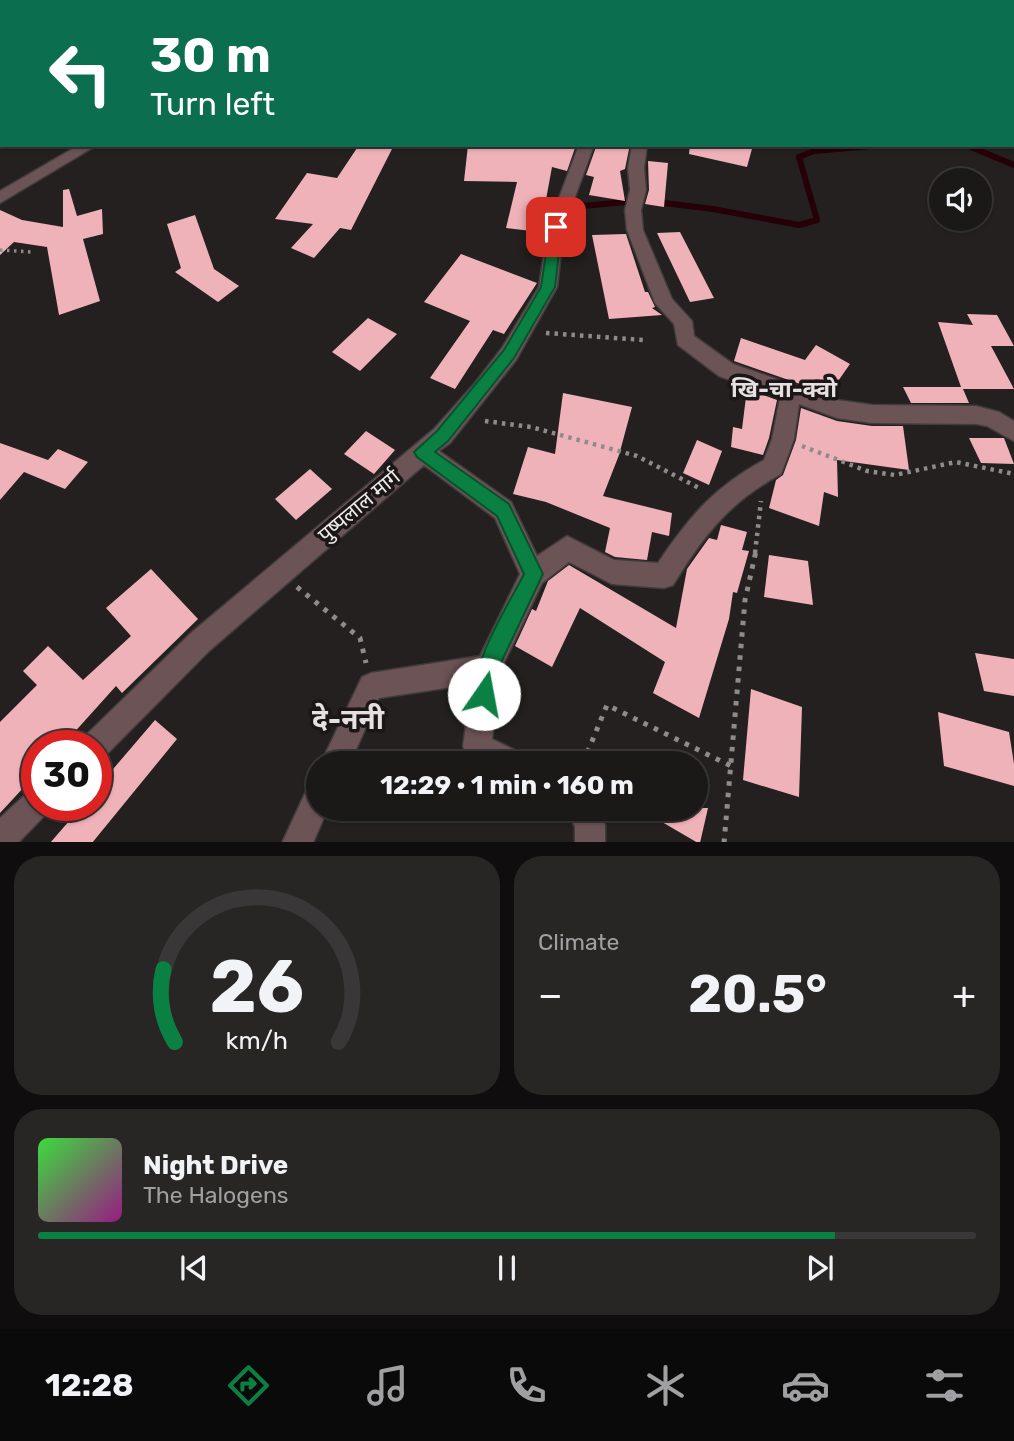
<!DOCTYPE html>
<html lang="en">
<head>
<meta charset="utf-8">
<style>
	:root { --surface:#1b1818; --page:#282525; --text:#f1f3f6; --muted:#a0a0a2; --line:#393737; --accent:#0b8043 }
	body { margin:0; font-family:Rubik,"Noto Sans Devanagari",sans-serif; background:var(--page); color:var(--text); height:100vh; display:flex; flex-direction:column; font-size:26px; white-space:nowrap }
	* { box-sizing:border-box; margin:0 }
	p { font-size:23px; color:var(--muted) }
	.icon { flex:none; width:38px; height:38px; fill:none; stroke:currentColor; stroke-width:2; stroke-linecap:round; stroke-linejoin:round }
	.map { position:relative; height:842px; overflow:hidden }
	.panel { display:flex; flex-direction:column; gap:14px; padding:14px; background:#0f0d0d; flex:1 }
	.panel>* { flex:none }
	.top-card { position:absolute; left:0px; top:0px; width:1015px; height:147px; box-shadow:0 2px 5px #0004,0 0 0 2px var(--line); background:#0b6e4f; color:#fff; overflow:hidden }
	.controls { position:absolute; left:929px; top:168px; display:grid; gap:14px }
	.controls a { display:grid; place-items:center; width:63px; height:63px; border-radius:50%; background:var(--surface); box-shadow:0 2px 5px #0004,0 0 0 2px var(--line); font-size:35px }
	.speed { position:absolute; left:21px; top:730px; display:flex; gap:14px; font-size:35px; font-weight:700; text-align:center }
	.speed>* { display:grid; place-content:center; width:91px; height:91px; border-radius:50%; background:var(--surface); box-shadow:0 2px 5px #0004,0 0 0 2px var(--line); line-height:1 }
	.speed .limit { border:10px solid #d22; background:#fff; color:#111 }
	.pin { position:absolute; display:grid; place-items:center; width:60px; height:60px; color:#fff; margin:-30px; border-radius:14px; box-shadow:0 4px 10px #0006 }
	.me { position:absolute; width:77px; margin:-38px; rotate:12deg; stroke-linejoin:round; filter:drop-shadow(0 0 5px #0008) }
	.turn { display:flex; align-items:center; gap:24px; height:147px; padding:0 35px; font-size:32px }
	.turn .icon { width:91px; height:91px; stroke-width:2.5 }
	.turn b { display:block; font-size:49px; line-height:60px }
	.big { font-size:52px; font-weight:700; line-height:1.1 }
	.panel .tile { flex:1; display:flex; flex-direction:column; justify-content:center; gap:10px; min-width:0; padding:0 24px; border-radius:28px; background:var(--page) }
	.panel .dial { align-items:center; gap:0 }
	.dial svg { height:182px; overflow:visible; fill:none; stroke:var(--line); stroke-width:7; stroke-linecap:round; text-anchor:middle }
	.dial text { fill:var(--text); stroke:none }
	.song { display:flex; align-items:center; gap:21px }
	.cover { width:84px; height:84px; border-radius:10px; background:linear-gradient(135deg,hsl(120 70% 55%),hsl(310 70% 35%)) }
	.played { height:7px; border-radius:4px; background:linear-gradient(90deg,var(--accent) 85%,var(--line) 85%) }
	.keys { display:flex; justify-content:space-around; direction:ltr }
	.heat { display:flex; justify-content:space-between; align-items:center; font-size:38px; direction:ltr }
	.panel .tiles { flex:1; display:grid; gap:14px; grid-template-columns:1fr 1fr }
	.tile:last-child { grid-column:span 2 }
	.trip { position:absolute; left:306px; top:751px; width:402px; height:70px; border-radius:35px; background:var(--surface); box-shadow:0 2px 5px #0004,0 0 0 2px var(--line); font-weight:700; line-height:70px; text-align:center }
	.tab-bar { display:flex; height:112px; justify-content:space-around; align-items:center; background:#0b0a0a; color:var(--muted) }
	.tab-bar .icon { width:49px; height:49px }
	.tab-bar .current { color:var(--accent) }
	.tab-bar b { font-size:32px; color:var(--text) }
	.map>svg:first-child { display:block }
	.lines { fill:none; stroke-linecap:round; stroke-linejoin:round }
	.stream { stroke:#250007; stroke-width:6 }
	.building { fill:#f0b2b9 }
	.minor-casing { stroke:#403c3c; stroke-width:3 }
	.path-far3 { stroke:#8e8b8b; stroke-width:2.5; stroke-dasharray:2.5 3.5; stroke-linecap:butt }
	.path-far2 { stroke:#8e8b8b; stroke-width:3.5; stroke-dasharray:2.5 4.5; stroke-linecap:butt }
	.path-far1 { stroke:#8e8b8b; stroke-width:4.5; stroke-dasharray:3.5 5; stroke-linecap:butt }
	.path { stroke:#8e8b8b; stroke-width:5; stroke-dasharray:4.5 7; stroke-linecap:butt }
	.minor { fill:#6c5356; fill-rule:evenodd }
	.route { fill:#0b8043; stroke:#07532c; stroke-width:2 }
	.labels { text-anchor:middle; stroke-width:7; stroke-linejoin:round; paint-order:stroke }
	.street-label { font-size:21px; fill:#eeebeb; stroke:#1b1617 }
	.neighbourhood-label { font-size:23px; font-weight:bold; fill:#e7e0e0; stroke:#1b1617 }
	.near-neighbourhood-label { font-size:28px; font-weight:bold; fill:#e7e0e0; stroke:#1b1617 }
</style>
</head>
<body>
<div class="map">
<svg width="1014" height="843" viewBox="0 0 1014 843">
	<rect width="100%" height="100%" fill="#242020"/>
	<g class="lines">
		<g class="stream">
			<polyline points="966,145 1014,165"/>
			<polyline points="656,202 713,209 799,225 817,220 799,157 814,151 882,145"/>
			<polyline points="583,206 636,201"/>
		</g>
	</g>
	<g class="building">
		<polygon points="359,145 392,149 351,230 340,228 314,258 291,248 313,224 275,219 307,173 337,178"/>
		<polygon points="468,145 576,145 567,171 552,167 540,232 506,228 517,182 464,181"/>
		<polygon points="690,145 753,145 747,167 689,154"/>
		<polygon points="596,147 629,149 625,169 620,171 625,201 589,195 594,177 586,175"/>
		<polygon points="648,161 668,163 664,207 645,204 649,190"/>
		<polygon points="69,189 77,216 102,209 103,234 83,239 100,301 59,315 47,247 14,242 0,255 0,210 22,220 63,227 63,190"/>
		<polygon points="195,215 214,269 239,286 218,302 175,272 181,268 167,224"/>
		<polygon points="680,232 714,298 690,302 657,233"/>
		<polygon points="626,234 645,292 648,292 655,307 652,308 662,315 609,319 592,235"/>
		<polygon points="461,254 537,283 504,334 493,330 455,389 430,378 470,321 424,302"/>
		<polygon points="967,314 997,315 1014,346 991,346 1014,389 963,389 969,403 911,403 903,387 961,387 938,322 973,325"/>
		<polygon points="368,318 397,334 360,371 332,352"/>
		<polygon points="741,338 805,360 816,345 850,364 829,394 734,361"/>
		<polygon points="747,389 777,400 769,438 763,455 731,447 733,427 742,429"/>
		<polygon points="563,393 632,407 619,455 603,496 672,513 669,536 652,532 647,560 615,557 605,552 610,528 546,502 513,494 528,447 555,454"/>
		<polygon points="801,408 837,421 872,426 903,426 909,470 837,460 838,497 824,492 819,526 769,508 776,480 783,475 796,440"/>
		<polygon points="366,431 395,450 374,474 344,454"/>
		<polygon points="969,438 1004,438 1014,464 981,463"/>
		<polygon points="697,440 722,451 709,485 683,473"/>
		<polygon points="0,443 48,460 58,449 88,462 65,489 24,472 0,500"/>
		<polygon points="310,469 332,489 296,520 275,499"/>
		<polygon points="721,525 747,532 742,550 749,551 737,593 733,592 729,619 699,718 653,693 665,662 580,608 552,667 515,646 532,609 536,611 548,581 569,565 676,628 687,569 709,538 717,540"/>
		<polygon points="769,555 808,561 813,605 764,597"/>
		<polygon points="151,569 198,619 122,693 116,686 62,746 37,746 37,773 0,813 0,722 37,685 23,671 48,646 83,680 131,636 106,608"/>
		<polygon points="975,653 1014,659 1014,696 984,691"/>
		<polygon points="751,689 802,707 799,797 743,780"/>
		<polygon points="938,712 1009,732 1014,764 1014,786 944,766"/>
		<polygon points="155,720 177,739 92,843 50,843 83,805 96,805 96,789"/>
		<polygon points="638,808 708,808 700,843 698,843"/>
	</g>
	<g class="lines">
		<g class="minor-casing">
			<g id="minor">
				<polygon points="51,0 66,0 67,2 52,2"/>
				<polygon points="394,0 409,0 410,2 395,2"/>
				<polygon points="844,0 862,0 843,2"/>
				<rect x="1013" y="76" width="1" height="8"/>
				<polygon points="79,145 97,145 0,203 0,191"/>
				<path d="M579,145H594L564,227L557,287L516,360L450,443L439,451L511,502L537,556L567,536L614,560L658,563C689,517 714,487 764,460L772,439L780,398L719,376L678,345L674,324L655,303L627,230L625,210L630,190L628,168L632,145H647L644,168L646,190L641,210L643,230L672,299L692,321L694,336L733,364L837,400L872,405L976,406L999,412L1014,421V441L987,426L976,424L872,423L837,418L799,404L794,439L781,474C728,503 704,535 673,585L664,588L612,584L569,562L542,583L501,669L492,739L521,753L525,763H481L467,756L463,746L472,684L379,698L350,763H321L362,677L371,673L480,656L520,574L495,518L424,465L209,651L105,756L96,760V746H81L85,736L191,633L434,429L475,383L502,348L539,287L548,227Z"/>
				<polygon points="318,782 318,808 328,808 313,843 282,843 308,787"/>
				<polygon points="37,788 37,805 51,805 47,813 18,843 0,843 0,818 27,793"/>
				<polygon points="566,808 597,808 605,825 605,843 575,843 575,827"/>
			</g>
		</g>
		<polyline class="path-far3" points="995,0 998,2"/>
		<polyline class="path-far2" points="0,250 32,252"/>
		<g class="path-far1">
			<polyline points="546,333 643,340"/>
			<polyline points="485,421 531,427 637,456 701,489"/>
			<polyline points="802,446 867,471 895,475 956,462 1014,474"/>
			<polyline points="755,553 761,501"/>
		</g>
		<g class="path">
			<polyline points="297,587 360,638 366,663"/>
			<polyline points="583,763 607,705 731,766"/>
			<polyline points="724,843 745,600 756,551"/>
		</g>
		<use href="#minor" class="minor"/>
	</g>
	<path class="route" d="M556,223L562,227L555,287L514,358L448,441L435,452L509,504L543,574L498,669L491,701L484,704L477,701C465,672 510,602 524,574L497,516L417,457L414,452L437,431L504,350L541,287L550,227Z"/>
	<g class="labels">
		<g class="street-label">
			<text transform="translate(359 506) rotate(-40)" y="7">पुष्पलाल मार्ग</text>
		</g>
		<g class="neighbourhood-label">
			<text x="784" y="397">खि-चा-क्वो</text>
		</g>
		<g class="near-neighbourhood-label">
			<text x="348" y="729">दे-ननी</text>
		</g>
	</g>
</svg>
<div class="controls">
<a><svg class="icon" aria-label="sound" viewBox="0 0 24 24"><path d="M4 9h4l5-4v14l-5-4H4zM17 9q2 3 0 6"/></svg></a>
</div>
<div class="speed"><div class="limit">30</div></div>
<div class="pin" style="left:556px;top:227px;background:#d93025"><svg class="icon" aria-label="arrive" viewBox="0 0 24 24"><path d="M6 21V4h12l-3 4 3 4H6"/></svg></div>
<svg class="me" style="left:484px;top:694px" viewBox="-20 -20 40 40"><circle r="19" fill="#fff"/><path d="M0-13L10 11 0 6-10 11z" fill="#0b8043"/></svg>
<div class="trip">12:29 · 1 min · 160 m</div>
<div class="top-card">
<div class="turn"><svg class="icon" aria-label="left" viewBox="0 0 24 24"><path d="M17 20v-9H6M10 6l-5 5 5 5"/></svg><div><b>30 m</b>Turn left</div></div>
</div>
</div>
<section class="panel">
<div class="tiles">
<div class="tile dial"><svg viewBox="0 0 100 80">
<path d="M14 69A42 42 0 1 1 86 69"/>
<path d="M14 69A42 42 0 0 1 9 37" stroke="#0b8043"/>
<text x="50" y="56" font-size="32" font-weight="700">26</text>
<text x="50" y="72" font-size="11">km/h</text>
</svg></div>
<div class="tile"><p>Climate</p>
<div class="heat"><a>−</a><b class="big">20.5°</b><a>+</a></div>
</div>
<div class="tile">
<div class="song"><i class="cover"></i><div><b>Night Drive</b><p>The Halogens</p></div></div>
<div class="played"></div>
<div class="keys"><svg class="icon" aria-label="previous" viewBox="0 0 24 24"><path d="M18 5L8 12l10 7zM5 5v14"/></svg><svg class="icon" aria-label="pause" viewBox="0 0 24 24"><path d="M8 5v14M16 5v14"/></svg><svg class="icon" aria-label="next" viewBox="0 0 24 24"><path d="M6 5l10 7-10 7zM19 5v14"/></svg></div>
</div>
</div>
</section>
<nav class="tab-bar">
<b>12:28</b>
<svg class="icon current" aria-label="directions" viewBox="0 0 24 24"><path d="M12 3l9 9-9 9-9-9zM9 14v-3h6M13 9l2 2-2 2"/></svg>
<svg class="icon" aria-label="music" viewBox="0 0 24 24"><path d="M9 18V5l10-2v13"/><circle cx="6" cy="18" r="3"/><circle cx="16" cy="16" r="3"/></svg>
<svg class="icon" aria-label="phone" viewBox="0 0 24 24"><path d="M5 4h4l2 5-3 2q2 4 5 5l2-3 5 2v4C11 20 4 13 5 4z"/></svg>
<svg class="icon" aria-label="climate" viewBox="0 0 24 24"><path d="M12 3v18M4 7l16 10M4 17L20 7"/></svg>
<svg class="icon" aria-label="car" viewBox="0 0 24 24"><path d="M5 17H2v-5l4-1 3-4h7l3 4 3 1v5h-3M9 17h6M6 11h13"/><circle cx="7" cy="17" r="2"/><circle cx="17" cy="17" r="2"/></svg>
<svg class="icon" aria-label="filters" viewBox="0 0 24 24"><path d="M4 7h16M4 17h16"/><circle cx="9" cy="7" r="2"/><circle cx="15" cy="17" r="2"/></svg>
</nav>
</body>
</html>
